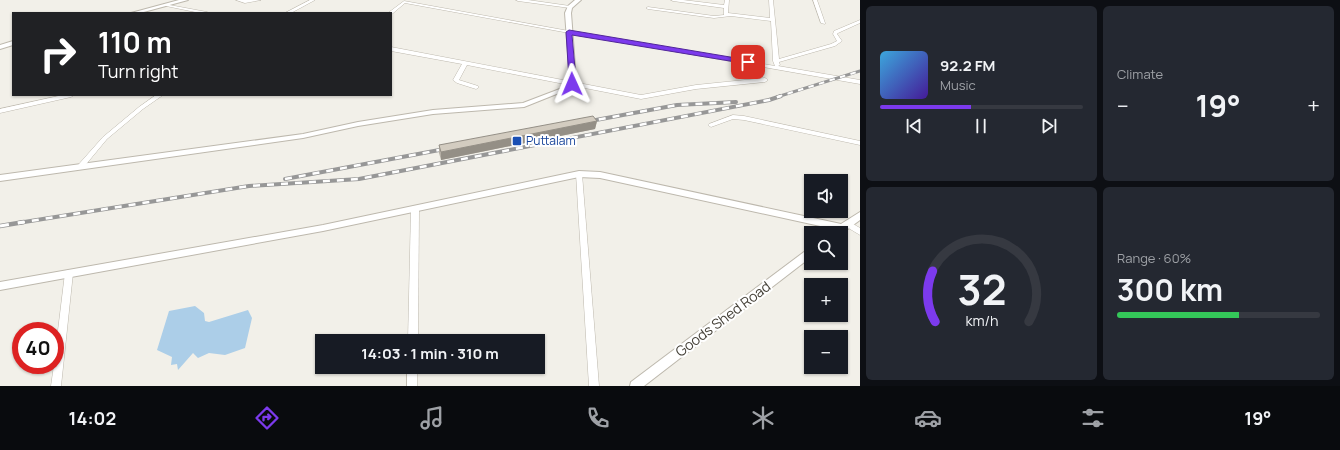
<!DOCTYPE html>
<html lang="en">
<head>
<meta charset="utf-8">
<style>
	:root { --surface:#171b24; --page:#242831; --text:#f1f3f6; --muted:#9ea1a6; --line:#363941; --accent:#7c3aed }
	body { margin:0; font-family:Manrope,sans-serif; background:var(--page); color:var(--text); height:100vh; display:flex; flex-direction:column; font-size:15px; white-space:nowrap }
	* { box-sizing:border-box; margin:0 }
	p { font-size:13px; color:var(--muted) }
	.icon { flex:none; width:22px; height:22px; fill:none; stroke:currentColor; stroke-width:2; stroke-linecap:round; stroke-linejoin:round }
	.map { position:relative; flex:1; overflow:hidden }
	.drawer { display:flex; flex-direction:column; gap:6px; padding:6px; background:#0d0f14; width:480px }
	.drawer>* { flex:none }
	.top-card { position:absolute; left:12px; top:12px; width:380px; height:84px; border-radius:0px; box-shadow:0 1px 3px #0004; background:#202124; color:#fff; overflow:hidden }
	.fabs { position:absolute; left:804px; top:174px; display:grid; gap:8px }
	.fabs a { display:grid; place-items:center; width:44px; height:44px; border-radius:0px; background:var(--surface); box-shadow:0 1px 3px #0004; font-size:20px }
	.speed { position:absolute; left:12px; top:322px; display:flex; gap:8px; font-size:20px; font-weight:700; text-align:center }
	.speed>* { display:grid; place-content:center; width:52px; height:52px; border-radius:50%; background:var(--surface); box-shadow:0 1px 3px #0004; line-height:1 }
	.speed .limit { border:6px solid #d22; background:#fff; color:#111 }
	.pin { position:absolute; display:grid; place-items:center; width:34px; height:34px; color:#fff; margin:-17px; border-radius:8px; box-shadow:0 2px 6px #0006 }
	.me { position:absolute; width:44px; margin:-22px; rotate:359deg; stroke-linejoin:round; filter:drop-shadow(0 0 3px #0008) }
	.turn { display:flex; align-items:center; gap:14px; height:84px; padding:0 20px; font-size:18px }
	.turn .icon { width:52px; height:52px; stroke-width:2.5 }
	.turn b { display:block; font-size:28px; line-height:34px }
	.big { font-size:30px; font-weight:700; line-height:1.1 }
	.drawer .card { flex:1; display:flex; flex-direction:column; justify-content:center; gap:6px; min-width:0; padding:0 14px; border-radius:6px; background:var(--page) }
	.drawer .dial { align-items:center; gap:0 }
	.dial svg { height:104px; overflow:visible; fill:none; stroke:var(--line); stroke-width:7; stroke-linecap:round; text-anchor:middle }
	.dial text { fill:var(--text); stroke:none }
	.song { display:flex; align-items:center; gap:12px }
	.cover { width:48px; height:48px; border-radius:6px; background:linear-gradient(135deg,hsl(200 70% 55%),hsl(260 70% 35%)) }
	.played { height:4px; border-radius:2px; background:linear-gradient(90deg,var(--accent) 45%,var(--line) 45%) }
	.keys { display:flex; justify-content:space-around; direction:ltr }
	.heat { display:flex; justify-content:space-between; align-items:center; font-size:22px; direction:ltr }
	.charge { height:6px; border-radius:3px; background:linear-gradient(90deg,#34c759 60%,var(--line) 0) }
	.drawer .tiles { flex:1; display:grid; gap:6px; grid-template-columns:repeat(2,1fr) }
	.trip { position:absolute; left:315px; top:334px; width:230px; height:40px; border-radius:0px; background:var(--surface); box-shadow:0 1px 3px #0004; font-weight:700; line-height:40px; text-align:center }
	.menu { display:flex; height:64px; justify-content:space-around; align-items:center; background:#090b0e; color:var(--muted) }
	.menu .icon { width:28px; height:28px }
	.menu .selected { color:var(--accent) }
	.menu b { font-size:18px; color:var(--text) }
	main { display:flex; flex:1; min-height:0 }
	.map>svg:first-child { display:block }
	.water { fill:#accee8 }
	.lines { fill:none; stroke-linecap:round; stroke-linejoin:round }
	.minor-casing { stroke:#bdb8ad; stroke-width:1 }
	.tertiary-casing { stroke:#bdb8ad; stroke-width:2 }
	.minor { fill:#fff; fill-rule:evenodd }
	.tertiary { fill:#fff; fill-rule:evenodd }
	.rail-far2-casing { stroke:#979797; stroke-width:3 }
	.rail-far1-casing { stroke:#979797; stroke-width:4 }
	.rail-casing { stroke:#979797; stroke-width:4.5 }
	.rail-far2 { stroke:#fff; stroke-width:2; stroke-dasharray:5.5; stroke-linecap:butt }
	.rail-far1 { stroke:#fff; stroke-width:2.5; stroke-dasharray:7; stroke-linecap:butt }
	.rail { stroke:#fff; stroke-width:3; stroke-dasharray:9; stroke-linecap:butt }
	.wall { fill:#b5afa5 }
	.shaded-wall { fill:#948f86 }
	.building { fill:#d3ccc0; stroke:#948f86 }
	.route { fill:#7c3aed; stroke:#51269a }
	.transit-dot { fill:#1a4fb4; stroke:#fff; stroke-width:1.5 }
	.labels { text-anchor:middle; stroke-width:4; stroke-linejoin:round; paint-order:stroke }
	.transit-label { font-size:12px; fill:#164399; stroke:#fff; text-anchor:start }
	.near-street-label { font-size:14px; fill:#454138; stroke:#fff }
</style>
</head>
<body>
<main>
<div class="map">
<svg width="860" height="386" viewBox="0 0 860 386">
	<rect width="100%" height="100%" fill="#f2f0e9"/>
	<polygon class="water" points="195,306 204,313 205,321 209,322 248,310 252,318 245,348 225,355 209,353 198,358 193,353 178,370 177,364 171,365 172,357 157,350 169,311"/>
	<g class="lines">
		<g class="minor-casing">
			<g id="minor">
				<polygon points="236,0 261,0 245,3"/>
				<polygon points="310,0 315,0 291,13 285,13"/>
				<polygon points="516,0 528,0 570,6 572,7 570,8 518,1"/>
				<polygon points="671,0 683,0 724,5 725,0 729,0 728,13 770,18 769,0 773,0 779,59 831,44 837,41 833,34 834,31 860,20 860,23 838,33 837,34 842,41 835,46 779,62 780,65 778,66 860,80 860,84 569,33 405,3 392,14 388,13 404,1 569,31 775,66 773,61 771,21 731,16 714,18 648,9 646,8 648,7 714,16 724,15 724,8 673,1"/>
				<polygon points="813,0 817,0 825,23 825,24 821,23"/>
				<polygon points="164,4 207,12 209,13 200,13 166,6 164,5"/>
				<polygon points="391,47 641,95 696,85 765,78 768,80 765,82 696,89 641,99 467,65 459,80 478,86 478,88 476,89 457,83 453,80 462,64 391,51"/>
				<polygon points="63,95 74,95 71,97 0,113 0,109"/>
				<polygon points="156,95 163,95 143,109 107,139 83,168 79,168 78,166 79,164 103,137 139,107"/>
				<polygon points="733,115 744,116 860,141 860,145 744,120 733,119 711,127 708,125 709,124"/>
				<polygon points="577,172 579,172 582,174 599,386 589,386 576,174"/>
				<polygon points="415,206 418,207 419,209 418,341 408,341 411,209 412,207"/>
				<polygon points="848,221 860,228 860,235 845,226 844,224 845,222"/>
				<polygon points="69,270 72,271 73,273 61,386 51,386 54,365 55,365 55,355 65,273 66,271"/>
				<rect x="407" y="367" width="10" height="19"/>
			</g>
		</g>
		<g class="tertiary-casing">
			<g id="tertiary">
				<polygon points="179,0 188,0 140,13 131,13"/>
				<polygon points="575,0 581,0 572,8 571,13 576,80 574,85 569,89 524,107 433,114 358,126 303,138 0,181 0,175 303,134 358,122 433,110 523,103 565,87 569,83 570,80 565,13 568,6"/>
				<polygon points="13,41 13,45 0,49 0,45"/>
				<polygon points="579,171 600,172 841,224 860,212 860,220 841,234 832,233 834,229 600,178 579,177 323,231 0,290 0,282 323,225"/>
				<polygon points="811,248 811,257 644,386 630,386 631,382 808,249"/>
			</g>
		</g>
		<use href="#minor" class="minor"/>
		<use href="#tertiary" class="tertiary"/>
		<g class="rail-far2-casing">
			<polyline id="rail-far2" points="777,97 860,71"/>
		</g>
		<g class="rail-far1-casing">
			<g id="rail-far1">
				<polyline points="585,122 677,105 736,102"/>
				<polyline points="285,179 450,148"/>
				<polyline points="18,223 249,186 359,179 769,100 781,96"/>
			</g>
		</g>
		<g class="rail-casing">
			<polyline id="rail" points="0,226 24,222"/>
		</g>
		<use href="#rail-far2" class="rail-far2"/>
		<use href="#rail-far1" class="rail-far1"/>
		<use href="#rail" class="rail"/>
	</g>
	<polygon class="wall" points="597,121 595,129 441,160 439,153 439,145"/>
	<polygon class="shaded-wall" points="597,121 595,129 441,160 441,152"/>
	<polygon class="building" points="593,116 597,121 441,152 439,145"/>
	<polygon class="route" points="569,30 748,60 751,62 748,64 572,35 576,80 574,85 572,86 568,84 569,80 566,32"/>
	<rect class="transit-dot" x="512" y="136" width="10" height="10" rx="2"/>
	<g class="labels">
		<g class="transit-label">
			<text x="526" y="145">Puttalam</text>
		</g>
		<g class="near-street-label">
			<text transform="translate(723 319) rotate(-37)" y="5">Goods Shed Road</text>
		</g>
	</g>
</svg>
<div class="fabs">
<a><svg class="icon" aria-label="sound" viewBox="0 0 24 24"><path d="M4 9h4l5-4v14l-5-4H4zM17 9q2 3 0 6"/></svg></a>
<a><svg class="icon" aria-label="search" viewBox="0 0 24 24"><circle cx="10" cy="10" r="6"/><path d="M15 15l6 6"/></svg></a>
<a>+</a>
<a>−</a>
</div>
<div class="speed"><div class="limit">40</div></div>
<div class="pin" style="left:748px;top:62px;background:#d93025"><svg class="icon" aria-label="arrive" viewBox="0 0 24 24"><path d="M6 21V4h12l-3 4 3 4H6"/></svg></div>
<svg class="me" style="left:572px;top:84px" viewBox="-20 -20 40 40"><path d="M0-17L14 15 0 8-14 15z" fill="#7c3aed" stroke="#fff" stroke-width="4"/></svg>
<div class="trip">14:03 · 1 min · 310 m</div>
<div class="top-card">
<div class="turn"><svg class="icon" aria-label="right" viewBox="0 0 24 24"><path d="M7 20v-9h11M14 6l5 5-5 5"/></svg><div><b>110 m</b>Turn right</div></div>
</div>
</div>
<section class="drawer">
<div class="tiles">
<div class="card">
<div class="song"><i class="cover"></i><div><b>92.2 FM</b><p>Music</p></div></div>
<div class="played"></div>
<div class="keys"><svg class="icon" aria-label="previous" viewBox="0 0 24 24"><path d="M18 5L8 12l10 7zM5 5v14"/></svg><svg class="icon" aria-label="pause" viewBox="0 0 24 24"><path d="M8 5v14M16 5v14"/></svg><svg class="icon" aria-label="next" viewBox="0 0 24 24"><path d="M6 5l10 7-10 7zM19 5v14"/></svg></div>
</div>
<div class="card"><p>Climate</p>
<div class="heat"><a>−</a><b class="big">19°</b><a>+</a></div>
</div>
<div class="card dial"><svg viewBox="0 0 100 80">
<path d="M14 69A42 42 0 1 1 86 69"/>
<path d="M14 69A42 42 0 0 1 12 30" stroke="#7c3aed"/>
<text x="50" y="56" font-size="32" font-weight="700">32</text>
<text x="50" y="72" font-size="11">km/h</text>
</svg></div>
<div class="card"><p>Range · 60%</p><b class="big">300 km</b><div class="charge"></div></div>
</div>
</section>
</main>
<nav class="menu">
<b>14:02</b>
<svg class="icon selected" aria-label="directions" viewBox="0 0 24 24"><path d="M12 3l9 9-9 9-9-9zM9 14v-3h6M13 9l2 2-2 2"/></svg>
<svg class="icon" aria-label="music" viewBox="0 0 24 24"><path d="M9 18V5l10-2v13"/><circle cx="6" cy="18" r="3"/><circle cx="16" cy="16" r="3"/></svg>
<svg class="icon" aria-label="phone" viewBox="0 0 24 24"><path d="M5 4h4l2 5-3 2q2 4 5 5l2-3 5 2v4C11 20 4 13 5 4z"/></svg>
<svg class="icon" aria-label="climate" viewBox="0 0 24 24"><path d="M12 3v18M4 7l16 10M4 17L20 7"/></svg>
<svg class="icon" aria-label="car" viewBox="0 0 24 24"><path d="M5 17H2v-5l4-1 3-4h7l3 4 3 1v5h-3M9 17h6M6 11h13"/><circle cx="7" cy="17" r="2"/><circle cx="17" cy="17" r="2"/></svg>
<svg class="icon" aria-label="filters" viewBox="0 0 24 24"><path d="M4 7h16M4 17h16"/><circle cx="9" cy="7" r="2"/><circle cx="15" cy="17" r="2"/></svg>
<b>19°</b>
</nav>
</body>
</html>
